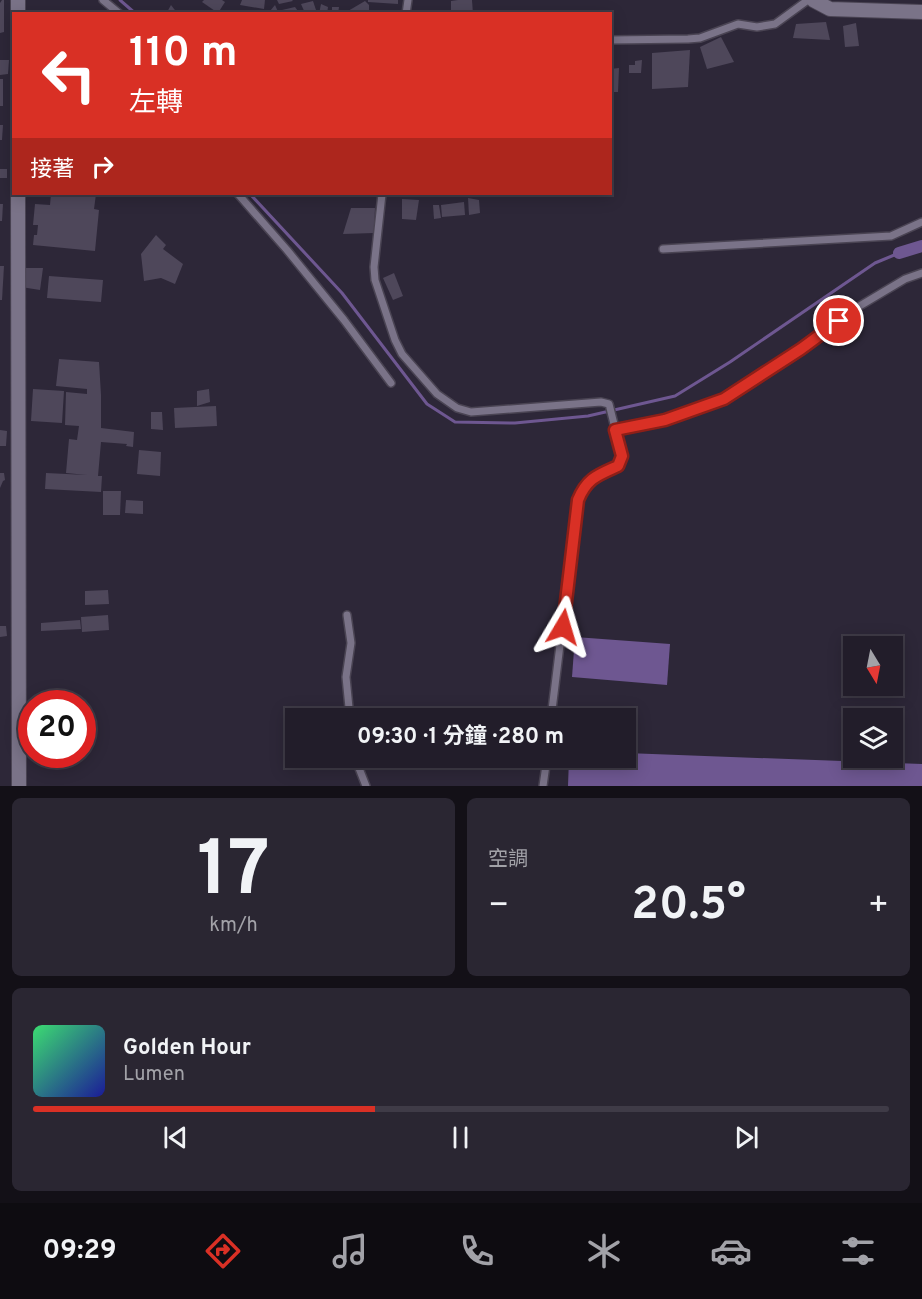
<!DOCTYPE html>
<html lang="zh-TW">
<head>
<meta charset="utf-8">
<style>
	:root { --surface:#221d2a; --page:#2a2632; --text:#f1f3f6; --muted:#a2a2a8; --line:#3f3b47; --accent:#d93025 }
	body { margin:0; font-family:Overpass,"Noto Sans TC",sans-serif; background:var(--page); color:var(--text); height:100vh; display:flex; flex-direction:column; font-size:22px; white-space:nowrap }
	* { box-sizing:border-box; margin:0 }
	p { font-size:20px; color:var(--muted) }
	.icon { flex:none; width:33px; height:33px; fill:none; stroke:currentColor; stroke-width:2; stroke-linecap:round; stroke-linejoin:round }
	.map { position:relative; height:786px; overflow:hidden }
	.drawer { display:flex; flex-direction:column; gap:12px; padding:12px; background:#131017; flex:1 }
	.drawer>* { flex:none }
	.hud { position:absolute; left:12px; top:12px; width:600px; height:183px; border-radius:0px; box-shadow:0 3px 15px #0003,0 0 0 2px var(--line); background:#d93025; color:#fff; overflow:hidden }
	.needle { width:39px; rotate:170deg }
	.fabs { position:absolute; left:843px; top:636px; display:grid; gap:12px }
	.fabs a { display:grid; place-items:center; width:60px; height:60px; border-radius:0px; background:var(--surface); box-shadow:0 3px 15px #0003,0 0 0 2px var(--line); font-size:30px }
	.speed { position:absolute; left:18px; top:690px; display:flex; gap:12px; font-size:30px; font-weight:700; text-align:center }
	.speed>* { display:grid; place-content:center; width:78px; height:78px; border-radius:50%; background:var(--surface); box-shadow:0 3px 15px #0003,0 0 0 2px var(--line); line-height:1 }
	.speed .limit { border:9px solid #d22; background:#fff; color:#111 }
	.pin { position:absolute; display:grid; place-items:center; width:51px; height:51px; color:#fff; margin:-26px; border:3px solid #fff; border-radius:50%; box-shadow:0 2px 6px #0007 }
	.me { position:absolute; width:66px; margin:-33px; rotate:7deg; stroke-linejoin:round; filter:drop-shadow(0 0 4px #0008) }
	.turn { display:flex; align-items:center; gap:21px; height:126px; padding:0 18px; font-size:27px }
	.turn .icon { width:78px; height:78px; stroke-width:2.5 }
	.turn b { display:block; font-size:42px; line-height:51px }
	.then { display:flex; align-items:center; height:57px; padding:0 18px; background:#0003; gap:12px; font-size:22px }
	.big { font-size:45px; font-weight:700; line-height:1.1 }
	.drawer .card { flex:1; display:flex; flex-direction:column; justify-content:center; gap:9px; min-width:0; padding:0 21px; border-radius:9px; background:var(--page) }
	.drawer .dial { align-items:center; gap:0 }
	.dial b { font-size:78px; line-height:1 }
	.song { display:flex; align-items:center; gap:18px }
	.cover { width:72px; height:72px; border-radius:9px; background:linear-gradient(135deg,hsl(140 70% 55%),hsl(240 70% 35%)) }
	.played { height:6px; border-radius:3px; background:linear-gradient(90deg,var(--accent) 40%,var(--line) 40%) }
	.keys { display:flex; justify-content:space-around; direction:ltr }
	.heat { display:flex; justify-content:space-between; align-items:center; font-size:33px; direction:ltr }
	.drawer .tiles { flex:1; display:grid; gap:12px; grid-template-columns:1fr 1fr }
	.card:last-child { grid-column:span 2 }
	.trip { position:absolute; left:285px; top:708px; width:351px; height:60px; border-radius:0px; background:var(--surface); box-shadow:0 3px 15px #0003,0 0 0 2px var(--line); font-weight:700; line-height:60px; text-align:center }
	.tab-bar { display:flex; height:96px; justify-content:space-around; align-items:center; background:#0e0c11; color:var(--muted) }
	.tab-bar .icon { width:42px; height:42px }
	.tab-bar .current { color:var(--accent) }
	.tab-bar b { font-size:27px; color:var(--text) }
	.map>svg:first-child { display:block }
	.water { fill:#6e5791 }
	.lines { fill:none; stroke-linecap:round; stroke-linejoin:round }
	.stream { stroke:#6e5791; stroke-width:3 }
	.canal { stroke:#6e5791; stroke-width:12 }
	.building { fill:#4e475a }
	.lane-casing { stroke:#4a4453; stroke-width:10 }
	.street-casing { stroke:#4a4453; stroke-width:16 }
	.lane { stroke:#7a7388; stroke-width:7 }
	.street { stroke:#7a7388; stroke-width:14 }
	.route-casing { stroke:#8d1f18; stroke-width:15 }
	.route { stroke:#d93025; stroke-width:10 }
</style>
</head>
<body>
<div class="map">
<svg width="922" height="786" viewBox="0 0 922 786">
	<rect width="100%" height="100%" fill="#2d2738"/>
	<g class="water">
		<polygon points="575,637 670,644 667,685 572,677"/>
		<polygon points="626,753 922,764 922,786 568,786 569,758 626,758"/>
	</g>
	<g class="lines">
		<g class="stream">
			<polyline points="120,0 136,14"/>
			<polyline points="250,194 342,293 427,404 455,422 515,423 588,416 675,396 730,362 875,263 899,253"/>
		</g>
		<polyline class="canal" points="899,253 922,246"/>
	</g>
	<g class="building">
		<polygon points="2,0 4,0 4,32 0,33 0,3"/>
		<polygon points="204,0 222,0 225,2 218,13 202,2"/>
		<polygon points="242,0 265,0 264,9 240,5"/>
		<polygon points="277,0 292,0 293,1 279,4"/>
		<polygon points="368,0 398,0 398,4 368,2"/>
		<polygon points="458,0 472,0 473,14 451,14 451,1"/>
		<polygon points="313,1 316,10 305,13 301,4"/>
		<polygon points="365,1 369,5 369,14 348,11"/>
		<polygon points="321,4 328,7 327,14 319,14"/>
		<polygon points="171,5 178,14 166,14"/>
		<polygon points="275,5 279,14 271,14 270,11"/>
		<polygon points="295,7 300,14 284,14 282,10"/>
		<polygon points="332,7 339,7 338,14 332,14"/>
		<polygon points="826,22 830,40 793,38 796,24"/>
		<polygon points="856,23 859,46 845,47 843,26"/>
		<polygon points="721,37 734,62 707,69 700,47"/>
		<polygon points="690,50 688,87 652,89 652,53"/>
		<polygon points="0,60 9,60 8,74 0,75"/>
		<polygon points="642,60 641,73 629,73 629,65 635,65 635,61"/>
		<polygon points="619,68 618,92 610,92 610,69"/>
		<rect x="0" y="79" width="3" height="27"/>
		<polygon points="0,125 3,125 2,140 0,140"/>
		<rect x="0" y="169" width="7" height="9"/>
		<polygon points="51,194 96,194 94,209 99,210 95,251 33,245 34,235 37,235 38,225 33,225 35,204 50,205"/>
		<polygon points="468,198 479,200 480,213 469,215"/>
		<polygon points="402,199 419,200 416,220 402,219"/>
		<polygon points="464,202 465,215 442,217 441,205"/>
		<polygon points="0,204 3,204 2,221 0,221"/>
		<polygon points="433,205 439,205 441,218 434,219"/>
		<polygon points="351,208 375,208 374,233 343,234"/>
		<polygon points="156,235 166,245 163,249 183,264 175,284 161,278 144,281 141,254"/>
		<polygon points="0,266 4,266 2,300 0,300"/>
		<polygon points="23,268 43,268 40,290 21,287"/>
		<polygon points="394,273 403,296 393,300 383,278"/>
		<polygon points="49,276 103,280 101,302 47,298"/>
		<polygon points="59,359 99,362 101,395 101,428 134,432 133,447 126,446 127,444 101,442 98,476 102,476 101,492 45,489 46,473 87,475 66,473 69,439 77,440 79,426 65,425 66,392 87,394 87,389 56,386"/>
		<polygon points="33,389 64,391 62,423 31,421"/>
		<polygon points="209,389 210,402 197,406 197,391"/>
		<polygon points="216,406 217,426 175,428 174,408"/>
		<polygon points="151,412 162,412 163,430 151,429"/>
		<polygon points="0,430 7,431 6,446 0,446"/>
		<polygon points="139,450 161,452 160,476 137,474"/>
		<polygon points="0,473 4,473 5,480 3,481 0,488"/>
		<polygon points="103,491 121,491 120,515 103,515"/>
		<polygon points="126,500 143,501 143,514 125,513"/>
		<polygon points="108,590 109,604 85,605 85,591"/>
		<polygon points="108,615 109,630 82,632 81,617"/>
		<polygon points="80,620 81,629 41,631 41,623"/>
		<polygon points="0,626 6,626 7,636 0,637"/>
	</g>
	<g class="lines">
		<g class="lane-casing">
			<g id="lane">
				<polyline points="103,0 120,14"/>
				<polyline points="406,14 408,0"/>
				<polyline points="610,40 688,39 700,38 738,24 757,27 775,24 808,0"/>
				<polyline points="238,194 287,250 344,320 391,383"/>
				<path d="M382,194L374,267L375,280L395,340L402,354L437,394L457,408L471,412L601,402L609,404L622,456L618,466C598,475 587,477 578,499L551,718"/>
				<polyline points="663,249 891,236 922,222"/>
				<polyline points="615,430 665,420 724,399 801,349 858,307 905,279 922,273"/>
				<polyline points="347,615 351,643 346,677 350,718"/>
				<polyline points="355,758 366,786"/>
				<polyline points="543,786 547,758"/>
			</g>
		</g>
		<g class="street-casing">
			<g id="street">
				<polyline points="18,0 18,14"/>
				<polyline points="813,0 830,9 922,12"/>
				<polyline points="18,194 19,786"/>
			</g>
		</g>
		<use href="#lane" class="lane"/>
		<use href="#street" class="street"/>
	</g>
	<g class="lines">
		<g class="route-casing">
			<path id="route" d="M563,627L578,500C587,478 598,475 618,466L622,456L615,430L665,420L724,399L801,349L839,321"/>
		</g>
		<use href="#route" class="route"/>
	</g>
</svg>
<div class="fabs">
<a><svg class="needle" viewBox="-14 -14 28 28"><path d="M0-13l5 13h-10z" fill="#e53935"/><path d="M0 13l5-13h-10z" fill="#a2a2a8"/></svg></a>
<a><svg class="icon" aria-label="layers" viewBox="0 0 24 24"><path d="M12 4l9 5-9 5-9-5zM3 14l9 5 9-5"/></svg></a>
</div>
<div class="speed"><div class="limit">20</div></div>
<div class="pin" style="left:839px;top:321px;background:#d93025"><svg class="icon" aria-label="arrive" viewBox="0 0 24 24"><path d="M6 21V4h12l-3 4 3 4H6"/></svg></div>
<svg class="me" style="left:563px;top:627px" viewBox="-20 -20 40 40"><path d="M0-17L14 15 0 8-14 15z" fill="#d93025" stroke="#fff" stroke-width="4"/></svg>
<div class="trip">09:30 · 1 分鐘 · 280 m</div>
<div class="hud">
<div class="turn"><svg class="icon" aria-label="left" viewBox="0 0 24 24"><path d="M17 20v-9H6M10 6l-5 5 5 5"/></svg><div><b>110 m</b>左轉</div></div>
<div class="then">接著<svg class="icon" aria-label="right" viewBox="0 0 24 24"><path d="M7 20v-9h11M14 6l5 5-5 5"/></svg></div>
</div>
</div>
<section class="drawer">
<div class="tiles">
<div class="card dial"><b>17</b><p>km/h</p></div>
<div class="card"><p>空調</p>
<div class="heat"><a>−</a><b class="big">20.5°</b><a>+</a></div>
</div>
<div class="card">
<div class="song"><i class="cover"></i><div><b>Golden Hour</b><p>Lumen</p></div></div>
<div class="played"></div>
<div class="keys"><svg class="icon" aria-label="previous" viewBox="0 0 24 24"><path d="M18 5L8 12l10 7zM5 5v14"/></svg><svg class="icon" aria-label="pause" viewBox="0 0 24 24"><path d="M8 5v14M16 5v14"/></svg><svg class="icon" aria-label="next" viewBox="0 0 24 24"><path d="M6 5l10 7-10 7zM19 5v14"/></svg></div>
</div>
</div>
</section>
<nav class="tab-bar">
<b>09:29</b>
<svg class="icon current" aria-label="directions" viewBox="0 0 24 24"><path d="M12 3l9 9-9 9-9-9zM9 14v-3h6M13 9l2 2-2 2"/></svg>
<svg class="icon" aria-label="music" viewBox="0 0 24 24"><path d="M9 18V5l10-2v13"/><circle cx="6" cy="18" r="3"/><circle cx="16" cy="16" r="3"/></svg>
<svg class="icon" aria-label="phone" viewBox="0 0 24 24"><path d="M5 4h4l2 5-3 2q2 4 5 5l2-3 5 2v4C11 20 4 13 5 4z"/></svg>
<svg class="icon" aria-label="climate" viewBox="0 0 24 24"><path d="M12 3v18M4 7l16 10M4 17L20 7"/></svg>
<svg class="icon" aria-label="car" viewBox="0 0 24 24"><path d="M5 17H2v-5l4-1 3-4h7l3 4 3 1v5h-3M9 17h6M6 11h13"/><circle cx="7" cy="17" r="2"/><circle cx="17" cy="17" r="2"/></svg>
<svg class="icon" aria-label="filters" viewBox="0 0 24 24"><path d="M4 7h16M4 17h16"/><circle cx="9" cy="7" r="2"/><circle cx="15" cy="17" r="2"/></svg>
</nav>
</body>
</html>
